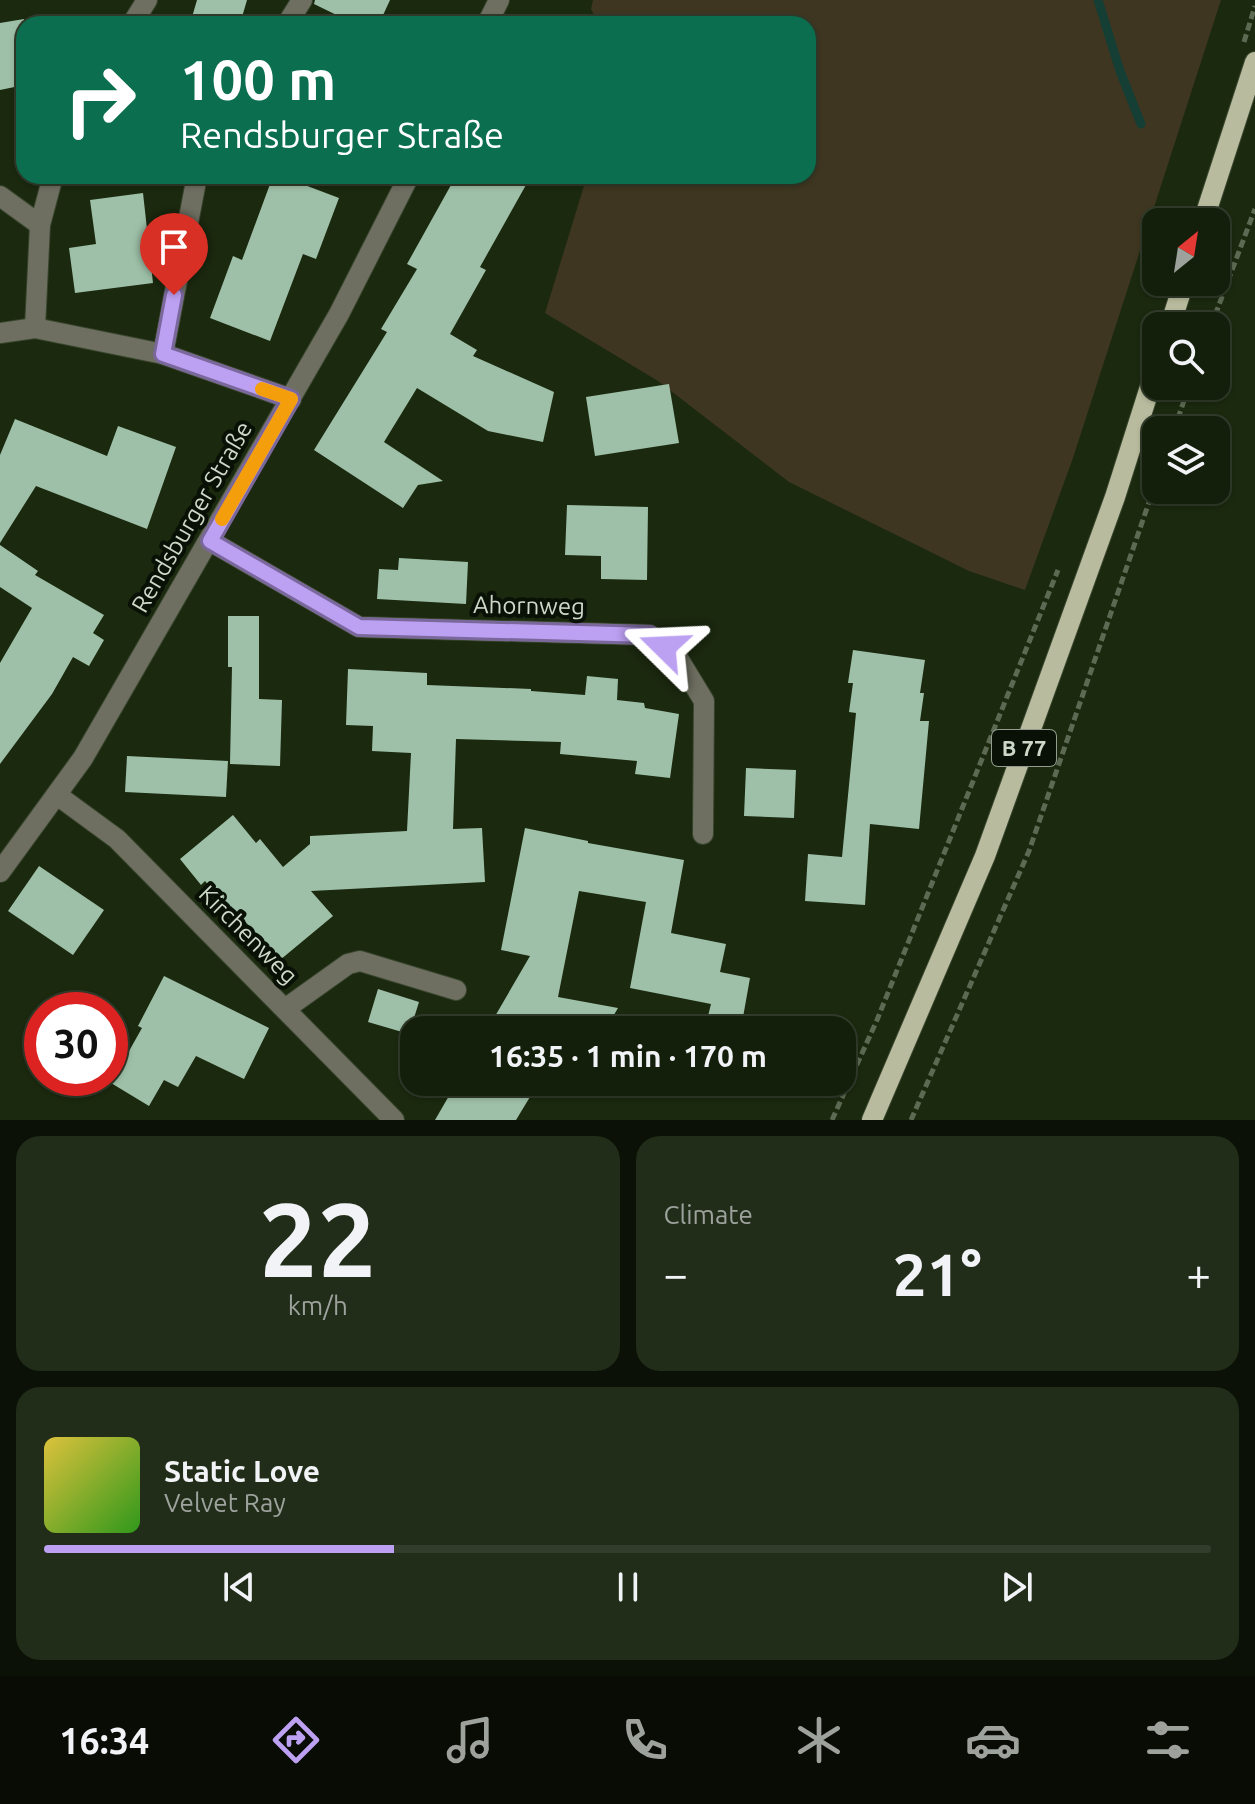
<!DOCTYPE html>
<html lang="en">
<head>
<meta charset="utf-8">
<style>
	:root { --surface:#141f0b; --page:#212c19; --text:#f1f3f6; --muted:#9da29d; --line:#333d2c; --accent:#bca0f2 }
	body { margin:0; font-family:Ubuntu,sans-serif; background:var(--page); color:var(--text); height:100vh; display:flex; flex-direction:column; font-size:30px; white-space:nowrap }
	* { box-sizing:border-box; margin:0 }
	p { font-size:26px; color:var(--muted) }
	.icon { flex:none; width:44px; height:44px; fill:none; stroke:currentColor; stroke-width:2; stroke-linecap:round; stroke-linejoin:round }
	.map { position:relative; height:1120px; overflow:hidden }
	.drawer { display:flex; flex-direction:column; gap:16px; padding:16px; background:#0b1106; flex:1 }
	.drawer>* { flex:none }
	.hud { position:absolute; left:16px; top:16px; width:800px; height:168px; border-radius:24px; box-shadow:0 2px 6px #0004,0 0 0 2px var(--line); background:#0b6e4f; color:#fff; overflow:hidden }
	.needle { width:52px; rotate:30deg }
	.controls { position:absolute; left:1142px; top:208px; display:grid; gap:16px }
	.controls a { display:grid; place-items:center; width:88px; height:88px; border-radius:16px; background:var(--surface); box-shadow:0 2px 6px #0004,0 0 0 2px var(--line); font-size:40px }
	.speed { position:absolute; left:24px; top:992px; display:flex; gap:16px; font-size:40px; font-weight:700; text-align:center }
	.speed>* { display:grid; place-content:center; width:104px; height:104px; border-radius:50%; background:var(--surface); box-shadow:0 2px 6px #0004,0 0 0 2px var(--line); line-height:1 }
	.speed .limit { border:12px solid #d22; background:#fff; color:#111 }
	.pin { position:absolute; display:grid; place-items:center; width:68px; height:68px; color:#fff; margin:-82px -34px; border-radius:50% 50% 50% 0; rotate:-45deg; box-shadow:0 0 8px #0007 }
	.pin .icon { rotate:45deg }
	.me { position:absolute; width:88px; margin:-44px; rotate:291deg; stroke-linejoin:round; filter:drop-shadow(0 0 6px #0008) }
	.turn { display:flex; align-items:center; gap:28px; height:168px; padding:0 32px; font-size:36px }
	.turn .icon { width:104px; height:104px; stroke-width:2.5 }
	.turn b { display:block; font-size:56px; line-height:68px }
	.big { font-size:60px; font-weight:700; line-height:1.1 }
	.drawer .widget { flex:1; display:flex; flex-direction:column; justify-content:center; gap:12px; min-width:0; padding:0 28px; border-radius:24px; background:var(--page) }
	.drawer .dial { align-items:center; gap:0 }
	.dial b { font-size:104px; line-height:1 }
	.song { display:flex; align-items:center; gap:24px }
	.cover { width:96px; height:96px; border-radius:12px; background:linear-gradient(135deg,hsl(50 70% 55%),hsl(110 70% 35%)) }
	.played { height:8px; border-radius:4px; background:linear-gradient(90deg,var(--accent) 30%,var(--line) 30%) }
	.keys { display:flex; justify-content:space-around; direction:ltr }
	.heat { display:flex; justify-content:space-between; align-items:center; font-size:44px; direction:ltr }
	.drawer .tiles { flex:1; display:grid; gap:16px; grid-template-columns:1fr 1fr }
	.widget:last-child { grid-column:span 2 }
	.trip { position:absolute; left:400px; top:1016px; width:456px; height:80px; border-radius:24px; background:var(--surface); box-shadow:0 2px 6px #0004,0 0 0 2px var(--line); font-weight:700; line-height:80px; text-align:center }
	.tab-bar { display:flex; height:128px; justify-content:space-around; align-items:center; background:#080c04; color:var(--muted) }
	.tab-bar .icon { width:56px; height:56px }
	.tab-bar .active { color:var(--accent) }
	.tab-bar b { font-size:36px; color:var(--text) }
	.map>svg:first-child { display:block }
	.green { fill:#3e3620 }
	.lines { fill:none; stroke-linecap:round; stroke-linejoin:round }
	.stream { stroke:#153e35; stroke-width:9 }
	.building { fill:#9ec0a8 }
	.minor-casing { stroke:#38452d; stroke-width:22 }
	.major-casing { stroke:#38452d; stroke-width:22 }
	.path { stroke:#5d6a53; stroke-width:5; stroke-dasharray:8 4; stroke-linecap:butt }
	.minor { stroke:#6e6f61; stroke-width:20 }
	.major { stroke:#b8bb9d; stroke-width:20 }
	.route-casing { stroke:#7a689d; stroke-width:20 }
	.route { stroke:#bca0f2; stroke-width:14 }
	.slow { stroke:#f59e0b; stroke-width:14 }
	.labels { text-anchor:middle; stroke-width:8; stroke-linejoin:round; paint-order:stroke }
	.shield { fill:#091005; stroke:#939c8e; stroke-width:2 }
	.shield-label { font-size:22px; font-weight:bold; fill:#ced8c8 }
	.street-label { font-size:24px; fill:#ced8c8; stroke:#091005 }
</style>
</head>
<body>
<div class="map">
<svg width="1255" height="1120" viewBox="0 0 1255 1120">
	<rect width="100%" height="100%" fill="#1b290f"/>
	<polygon class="green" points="593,0 1221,0 1073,458 1025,590 969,571 789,482 658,381 545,313 587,176 808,176 808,24 599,24 591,9"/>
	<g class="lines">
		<polyline class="stream" points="1098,0 1120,71 1141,124"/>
	</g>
	<g class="building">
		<polygon points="197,0 247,0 240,24 190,24"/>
		<polygon points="315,0 390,0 379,24 355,24 314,4"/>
		<polygon points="24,19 24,85 0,90 0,23"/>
		<polygon points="273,176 281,176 339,198 316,259 303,254 270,341 210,318 233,256 242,260"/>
		<polygon points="456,176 531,176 480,267 486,270 450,334 477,350 473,356 554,392 543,442 488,431 417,388 384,442 443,481 418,485 403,508 314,450 387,332 381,329 417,269 407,264"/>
		<polygon points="143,193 153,283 75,293 69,248 96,244 90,200"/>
		<polygon points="669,384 679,443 595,456 586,397"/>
		<polygon points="15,419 107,456 118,426 176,447 147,529 36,486 0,543 0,455"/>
		<polygon points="567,505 648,507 647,580 601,579 601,556 565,555"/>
		<polygon points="0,545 38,571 35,575 104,615 93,633 104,640 89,666 73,657 52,694 0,764 0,663 32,608 0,587"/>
		<polygon points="399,558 468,562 466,604 377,599 379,569 398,570"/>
		<polygon points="228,616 259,616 259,699 282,700 280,766 230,764 232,667 228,667"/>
		<polygon points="853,650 925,660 920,693 924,693 920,721 929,721 919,829 870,824 865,905 805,901 808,854 842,857 856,713 849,712 853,683 848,683"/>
		<polygon points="348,669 427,673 427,685 531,689 531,691 585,695 587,676 618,679 617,700 644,703 645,708 679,714 670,778 635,774 637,761 560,754 561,742 456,739 453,829 482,828 485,882 311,891 333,916 280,960 231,906 228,909 205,881 201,885 180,859 233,815 256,843 260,839 283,867 310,844 310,836 407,831 411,753 372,751 373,726 346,725"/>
		<polygon points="127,756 228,761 226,797 125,792"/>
		<polygon points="746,768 796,770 794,818 744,816"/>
		<polygon points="525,828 588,841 588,843 684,860 671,933 726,944 720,972 750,978 742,1023 708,1016 711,1004 630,988 646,902 579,891 558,997 618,1008 605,1030 487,1030 530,956 501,950"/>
		<polygon points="39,866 104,910 73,955 8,911"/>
		<polygon points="164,976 269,1028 244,1079 196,1056 178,1087 164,1080 149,1106 111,1083 142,1028 138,1026"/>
		<polygon points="378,989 419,1002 409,1034 368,1022"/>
		<polygon points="457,1082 539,1082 516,1120 435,1120"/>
	</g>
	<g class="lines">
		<g class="minor-casing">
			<g id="minor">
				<polyline points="132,24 147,0"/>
				<polyline points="287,24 302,0"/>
				<polyline points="487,24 499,0"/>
				<polyline points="0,196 40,225"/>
				<polyline points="35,328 40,225 53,176"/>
				<polyline points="0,333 35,328 163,354 291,399"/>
				<polyline points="163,354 197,176"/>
				<polyline points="210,541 359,627 650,635 679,660 704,701 703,834"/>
				<polyline points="57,795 117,839 394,1120"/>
				<polyline points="0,872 83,758 339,314 409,176"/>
				<polyline points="285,1009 348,964 360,961 456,990"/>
			</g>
		</g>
		<g class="major-casing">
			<g id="major">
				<polyline points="1203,222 1255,62"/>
				<polyline points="1170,326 1184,282"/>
				<polyline points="872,1120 985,856 1115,497 1156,368"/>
			</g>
		</g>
		<g class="path">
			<polyline points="1244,42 1255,6"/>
			<polyline points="1211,326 1255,209"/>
			<polyline points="1174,430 1189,386"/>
			<polyline points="832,1120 877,1020 1058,570"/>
			<polyline points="911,1120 1029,851 1156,482"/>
		</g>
		<use href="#minor" class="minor"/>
		<use href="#major" class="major"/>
	</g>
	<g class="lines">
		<g class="route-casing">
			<polyline id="route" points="174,295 163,354 291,399 210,541 359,627 650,635 664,647"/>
		</g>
		<use href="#route" class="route"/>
		<polyline class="slow" points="222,519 291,399 262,389"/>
	</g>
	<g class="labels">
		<rect class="shield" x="992" y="730" width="64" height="36" rx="6"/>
		<g class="shield-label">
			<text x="1024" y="756">B 77</text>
		</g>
		<g class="street-label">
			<text transform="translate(192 517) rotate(-60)" y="8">Rendsburger Straße</text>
			<text transform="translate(529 606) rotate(1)" y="8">Ahornweg</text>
			<text transform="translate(248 935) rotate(45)" y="8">Kirchenweg</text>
		</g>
	</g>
</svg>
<div class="controls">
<a><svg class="needle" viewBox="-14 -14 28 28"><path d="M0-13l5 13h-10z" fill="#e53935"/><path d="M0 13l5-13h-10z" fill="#9da29d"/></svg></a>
<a><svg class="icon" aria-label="search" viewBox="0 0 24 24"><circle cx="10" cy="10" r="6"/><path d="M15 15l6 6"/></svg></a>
<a><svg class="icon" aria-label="layers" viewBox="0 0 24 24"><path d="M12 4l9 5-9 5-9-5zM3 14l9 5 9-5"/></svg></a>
</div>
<div class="speed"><div class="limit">30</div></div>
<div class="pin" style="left:174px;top:295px;background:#d93025"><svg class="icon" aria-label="arrive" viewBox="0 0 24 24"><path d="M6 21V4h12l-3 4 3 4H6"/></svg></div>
<svg class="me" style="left:664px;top:647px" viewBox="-20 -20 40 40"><path d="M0-17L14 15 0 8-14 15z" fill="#bca0f2" stroke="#fff" stroke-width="4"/></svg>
<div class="trip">16:35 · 1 min · 170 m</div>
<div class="hud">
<div class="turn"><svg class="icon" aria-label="right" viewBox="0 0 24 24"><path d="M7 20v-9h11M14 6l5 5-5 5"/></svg><div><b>100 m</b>Rendsburger Straße</div></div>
</div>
</div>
<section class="drawer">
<div class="tiles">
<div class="widget dial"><b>22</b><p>km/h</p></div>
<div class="widget"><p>Climate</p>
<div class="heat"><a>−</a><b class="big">21°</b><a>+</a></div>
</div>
<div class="widget">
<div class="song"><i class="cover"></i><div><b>Static Love</b><p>Velvet Ray</p></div></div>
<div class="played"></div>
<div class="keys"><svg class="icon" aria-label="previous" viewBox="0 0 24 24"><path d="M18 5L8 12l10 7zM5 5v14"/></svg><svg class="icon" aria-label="pause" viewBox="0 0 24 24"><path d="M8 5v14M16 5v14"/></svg><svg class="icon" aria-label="next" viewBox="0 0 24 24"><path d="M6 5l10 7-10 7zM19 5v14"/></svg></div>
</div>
</div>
</section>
<nav class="tab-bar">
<b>16:34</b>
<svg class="icon active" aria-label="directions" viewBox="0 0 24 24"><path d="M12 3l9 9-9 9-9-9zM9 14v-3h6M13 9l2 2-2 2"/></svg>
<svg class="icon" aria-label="music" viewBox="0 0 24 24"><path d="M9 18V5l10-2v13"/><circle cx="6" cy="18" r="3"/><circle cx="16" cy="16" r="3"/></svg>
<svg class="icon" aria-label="phone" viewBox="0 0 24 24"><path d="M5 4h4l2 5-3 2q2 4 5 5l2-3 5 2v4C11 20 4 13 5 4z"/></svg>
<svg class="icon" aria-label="climate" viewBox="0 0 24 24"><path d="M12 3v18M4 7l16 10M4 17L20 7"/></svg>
<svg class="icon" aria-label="car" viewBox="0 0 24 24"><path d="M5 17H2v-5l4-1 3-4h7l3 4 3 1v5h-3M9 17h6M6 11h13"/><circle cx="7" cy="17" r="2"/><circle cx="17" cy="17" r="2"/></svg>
<svg class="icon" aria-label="filters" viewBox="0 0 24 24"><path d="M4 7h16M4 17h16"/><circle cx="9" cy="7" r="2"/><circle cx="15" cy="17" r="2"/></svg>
</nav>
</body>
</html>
